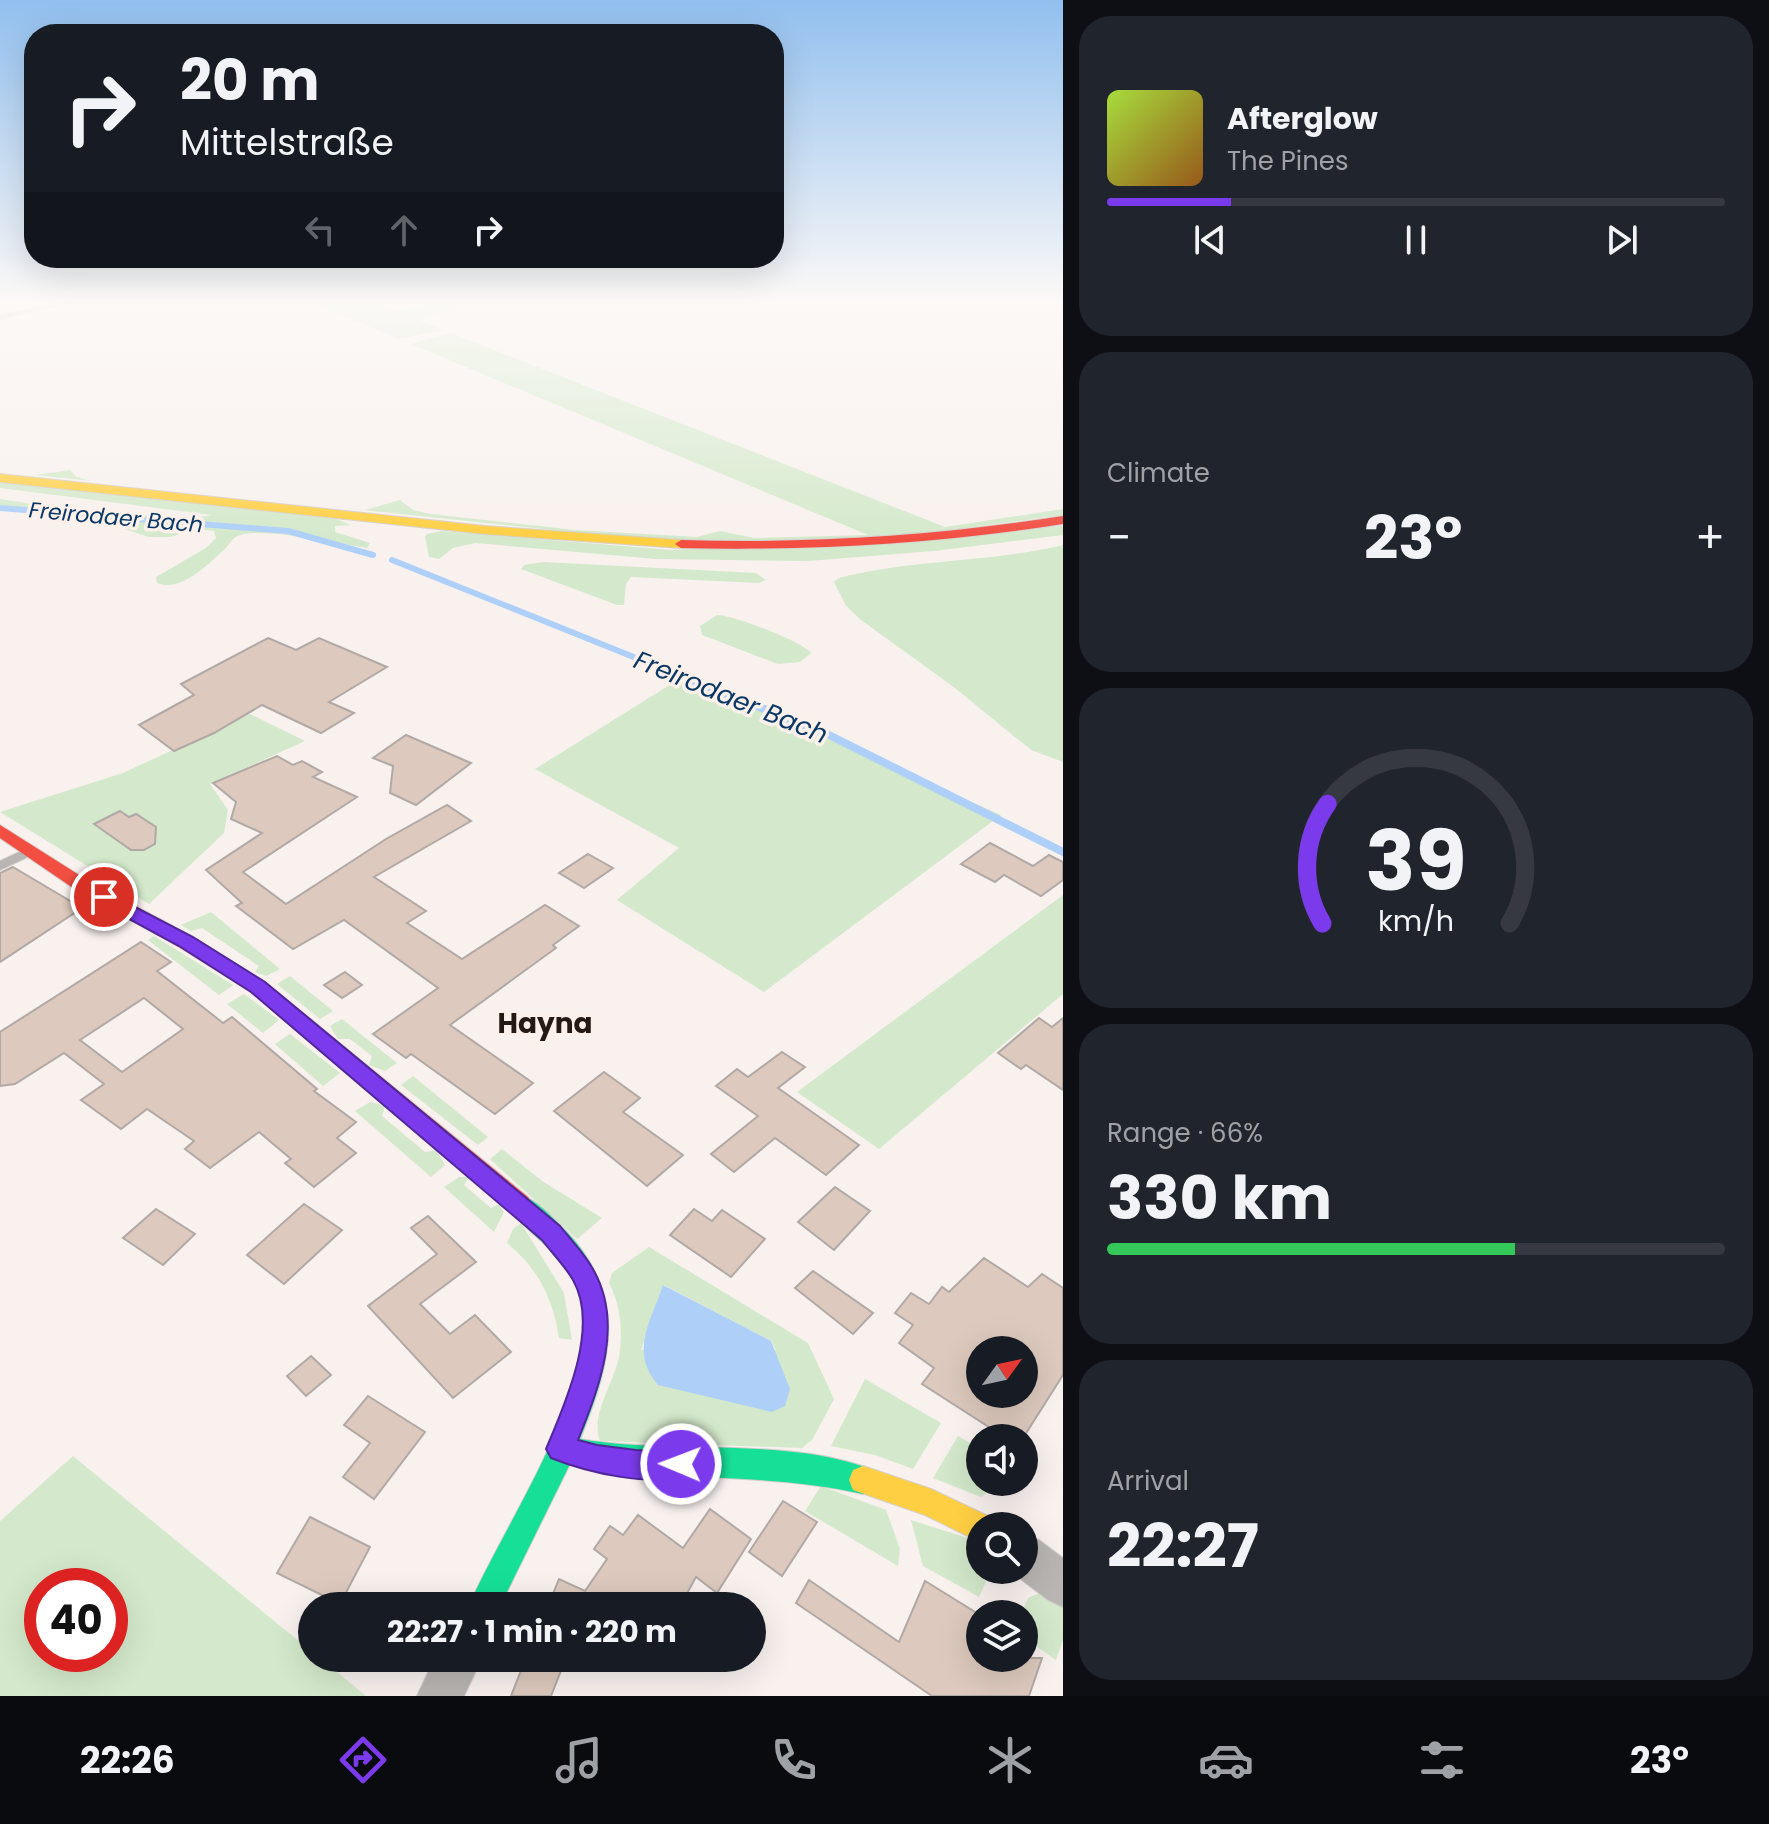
<!DOCTYPE html>
<html lang="en">
<head>
<meta charset="utf-8">
<style>
	:root { --surface:#171b24; --page:#20242c; --text:#f1f3f6; --muted:#9ea1a6; --line:#363941; --accent:#7c3aed }
	body { margin:0; font-family:Poppins,sans-serif; background:var(--page); color:var(--text); height:100vh; display:flex; flex-direction:column; font-size:30px; white-space:nowrap }
	* { box-sizing:border-box; margin:0 }
	p { font-size:26px; color:var(--muted) }
	.icon { flex:none; width:44px; height:44px; fill:none; stroke:currentColor; stroke-width:2; stroke-linecap:round; stroke-linejoin:round }
	.map { position:relative; flex:1; overflow:hidden }
	.panel { display:flex; flex-direction:column; gap:16px; padding:16px; background:#0d0f14; width:706px }
	.panel>* { flex:none }
	.hud { position:absolute; left:24px; top:24px; width:760px; height:244px; border-radius:32px; box-shadow:0 8px 32px #0002; background:#171b24; color:var(--text); overflow:hidden }
	.needle { width:52px; rotate:57deg }
	.controls { position:absolute; left:966px; top:1336px; display:grid; gap:16px }
	.controls a { display:grid; place-items:center; width:72px; height:72px; border-radius:50%; background:var(--surface); box-shadow:0 8px 32px #0002; font-size:40px }
	.speed { position:absolute; left:24px; top:1568px; display:flex; gap:16px; font-size:40px; font-weight:700; text-align:center }
	.speed>* { display:grid; place-content:center; width:104px; height:104px; border-radius:50%; background:var(--surface); box-shadow:0 8px 32px #0002; line-height:1 }
	.speed .limit { border:12px solid #d22; background:#fff; color:#111 }
	.pin { position:absolute; display:grid; place-items:center; width:68px; height:68px; color:#fff; margin:-34px; border:4px solid #fff; border-radius:50%; box-shadow:0 2px 8px #0007 }
	.me { position:absolute; width:88px; margin:-44px; rotate:271deg; stroke-linejoin:round; filter:drop-shadow(0 0 6px #0008) }
	.turn { display:flex; align-items:center; gap:28px; height:168px; padding:0 24px; font-size:36px }
	.turn .icon { width:104px; height:104px; stroke-width:2.5 }
	.turn b { display:block; font-size:56px; line-height:68px }
	.lanes { display:flex; align-items:center; height:76px; padding:0 24px; background:#0003; justify-content:center; gap:40px; direction:ltr }
	.lanes .off { opacity:.35 }
	.big { font-size:60px; font-weight:700; line-height:1.1 }
	.panel .widget { flex:1; display:flex; flex-direction:column; justify-content:center; gap:12px; min-width:0; padding:0 28px; border-radius:32px; background:var(--page) }
	.panel .dial { align-items:center; gap:0 }
	.dial svg { height:208px; overflow:visible; fill:none; stroke:var(--line); stroke-width:7; stroke-linecap:round; text-anchor:middle }
	.dial text { fill:var(--text); stroke:none }
	.song { display:flex; align-items:center; gap:24px }
	.cover { width:96px; height:96px; border-radius:12px; background:linear-gradient(135deg,hsl(80 70% 55%),hsl(30 70% 35%)) }
	.played { height:8px; border-radius:4px; background:linear-gradient(90deg,var(--accent) 20%,var(--line) 20%) }
	.keys { display:flex; justify-content:space-around; direction:ltr }
	.heat { display:flex; justify-content:space-between; align-items:center; font-size:44px; direction:ltr }
	.charge { height:12px; border-radius:6px; background:linear-gradient(90deg,#34c759 66%,var(--line) 0) }
	.trip { position:absolute; left:298px; top:1592px; width:468px; height:80px; border-radius:40px; background:var(--surface); box-shadow:0 8px 32px #0002; font-weight:700; line-height:80px; text-align:center }
	.tab-bar { display:flex; height:128px; justify-content:space-around; align-items:center; background:#090b0e; color:var(--muted) }
	.tab-bar .icon { width:56px; height:56px }
	.tab-bar .active { color:var(--accent) }
	.tab-bar b { font-size:36px; color:var(--text) }
	main { display:flex; flex:1; min-height:0 }
	.map>svg:first-child { display:block }
	.green { fill:#d4e9cb; fill-rule:evenodd }
	.water { fill:#aecff8 }
	.lines { fill:none; stroke-linecap:round; stroke-linejoin:round }
	.stream-far1 { stroke:#aecff8; stroke-width:6 }
	.stream { stroke:#aecff8; stroke-width:8 }
	.building { fill:#ddc9bd; stroke:#b0a9a5; stroke-width:2; fill-rule:evenodd }
	.lane-casing { stroke:#d5cfcc; stroke-width:2 }
	.street-casing { stroke:#d5cfcc; stroke-width:2 }
	.fast-casing { stroke:#d5cfcc; stroke-width:2 }
	.slow-casing { stroke:#d5cfcc; stroke-width:2 }
	.jam-casing { stroke:#d5cfcc; stroke-width:2 }
	.lane { fill:#b9b5b2; fill-rule:evenodd }
	.street { fill:#b9b5b2; fill-rule:evenodd }
	.fast { fill:#16e098; fill-rule:evenodd }
	.slow { fill:#ffcf43; fill-rule:evenodd }
	.jam { fill:#f24e42; fill-rule:evenodd }
	.route { fill:#7c3aed; stroke:#51269a; stroke-width:2 }
	.labels { text-anchor:middle; stroke-width:7; stroke-linejoin:round; paint-order:stroke }
	.far-water-label { font-size:22px; font-style:italic; fill:#0a3866; stroke:#fcf0ea }
	.water-label { font-size:26px; font-style:italic; fill:#0a3866; stroke:#fcf0ea }
	.quarter-label { font-size:28px; font-weight:bold; fill:#241a14; stroke:#fcf0ea }
</style>
</head>
<body>
<main>
<div class="map">
<svg width="1063" height="1696" viewBox="0 0 1063 1696">
	<rect width="100%" height="100%" fill="#f8f1ee"/>
	<g class="green">
		<polygon points="309,302 374,302 396,310 436,303 459,308 418,320 444,330 399,339"/>
		<polygon points="451,333 945,527 1063,509 1063,515 877,540 655,541 35,475 70,470 77,477 91,481 365,510 400,500 413,510 430,514 575,530 697,537 720,531 754,538 868,535 411,344"/>
		<path d="M0,482L334,518L351,525L335,526V532L370,543L367,548C340,544 259,526 238,536C231,539 230,544 225,549C208,564 181,593 157,583L156,577L206,548L216,538L214,531L197,529L170,537H149L88,517L0,510V499L90,513L199,517L212,515L0,488Z"/>
		<polygon points="1063,526 1063,535 934,551 808,561 656,559 475,543 453,548 439,559 429,557 425,537 427,534 442,531 672,550"/>
		<path d="M1063,545V762L1031,750L955,688L861,620L846,606L834,582L839,578C913,559 989,563 1063,545Z"/>
		<polygon points="543,562 756,573 766,580 759,583 631,577 626,584 624,605 617,605 521,569 524,565"/>
		<path d="M717,615C733,615 801,641 811,653L800,662L778,664L702,635L700,626Z"/>
		<polygon points="684,676 1001,815 764,992 617,900 679,848 535,769"/>
		<polygon points="250,714 305,741 210,784 228,810 224,833 149,904 0,812 123,773"/>
		<polygon points="1063,895 1063,994 879,1149 797,1092"/>
		<polygon points="211,912 280,969 266,976 255,972 259,966 202,928 191,931 181,925"/>
		<polygon points="154,936 233,985 219,995 148,940"/>
		<polygon points="290,976 333,1011 320,1019 277,984"/>
		<polygon points="244,994 279,1020 263,1033 227,1004"/>
		<polygon points="342,1019 397,1063 385,1071 369,1065 372,1056 350,1039 338,1039 330,1026"/>
		<polygon points="290,1034 340,1073 323,1086 275,1044"/>
		<polygon points="413,1076 488,1137 478,1145 401,1085"/>
		<polygon points="370,1102 385,1106 382,1116 425,1152 437,1150 445,1165 431,1177 355,1111"/>
		<polygon points="502,1149 542,1181 602,1218 577,1239 490,1159"/>
		<polygon points="459,1177 469,1177 464,1185 491,1208 499,1204 504,1212 494,1232 444,1187"/>
		<path d="M521,1223L564,1293L572,1340L559,1338C553,1298 538,1269 507,1243L513,1229Z"/>
		<path d="M649,1247L808,1343L834,1399L812,1440L802,1448L600,1441C590,1415 614,1383 619,1357C623,1331 621,1306 609,1283L612,1273ZM664,1285L771,1341L776,1350H641Z"/>
		<polygon points="865,1379 941,1423 913,1469 875,1455 831,1446"/>
		<polygon points="958,1436 980,1449 980,1482 1002,1482 981,1497 933,1478"/>
		<path d="M73,1456L312,1652V1658H320L366,1696H0V1521ZM42,1586H110V1654H42Z"/>
		<polygon points="821,1486 886,1510 900,1549 898,1566 805,1511"/>
		<polygon points="911,1520 980,1542 980,1570 991,1570 979,1597 923,1566"/>
		<polygon points="1044,1591 1063,1604 1063,1640 1056,1660 1024,1638 1024,1614 1021,1614 1028,1598"/>
	</g>
	<path class="water" d="M663,1285L771,1341L790,1389L785,1406L772,1412L658,1385C629,1351 651,1322 663,1285Z"/>
	<g class="lines">
		<g class="stream-far1">
			<polyline points="0,508 288,531 373,555"/>
			<polyline points="392,560 646,662"/>
		</g>
		<polyline class="stream" points="641,660 827,734 1063,852"/>
	</g>
	<g class="building">
		<polygon points="268,638 296,650 319,638 387,667 329,702 354,713 321,733 262,705 214,733 174,751 139,725 194,695 181,684"/>
		<polygon points="406,735 471,763 416,805 390,793 393,766 373,758"/>
		<polygon points="277,756 293,765 302,761 322,772 313,777 357,797 243,872 286,904 386,839 447,805 471,821 374,877 426,911 407,923 462,959 545,905 579,926 553,945 556,948 450,1025 533,1083 495,1114 411,1054 406,1058 373,1034 438,988 344,920 293,949 236,906 242,903 206,870 262,833 231,819 236,802 213,783"/>
		<polygon points="120,811 129,817 136,814 156,827 155,844 144,850 131,850 94,824"/>
		<polygon points="990,843 1033,866 1049,855 1063,862 1063,880 1041,896 1004,875 995,882 961,864"/>
		<polygon points="588,854 613,868 584,888 559,873"/>
		<polygon points="13,867 82,908 0,962 0,873"/>
		<path d="M141,942L171,962L157,971L223,1023L232,1017L317,1089L314,1091L356,1122L337,1138L356,1153L314,1187L285,1163L291,1159L259,1132L210,1168L185,1149L194,1141L147,1109L121,1129L81,1100L104,1084L64,1053L15,1084L0,1086V1032ZM144,998L183,1029L122,1072L80,1040Z"/>
		<polygon points="345,972 362,985 342,998 324,985"/>
		<polygon points="1039,1018 1052,1027 1063,1018 1063,1090 1026,1065 1021,1069 998,1053"/>
		<polygon points="782,1052 805,1067 778,1088 859,1145 826,1175 775,1138 734,1172 711,1154 758,1116 716,1086 737,1069 748,1077"/>
		<polygon points="604,1072 640,1098 623,1112 683,1155 647,1186 554,1111"/>
		<polygon points="835,1187 870,1211 834,1250 798,1222"/>
		<polygon points="304,1204 342,1230 284,1284 247,1255"/>
		<polygon points="156,1209 195,1234 163,1265 123,1238"/>
		<polygon points="694,1209 712,1221 722,1210 765,1239 731,1277 670,1235"/>
		<polygon points="428,1216 476,1262 420,1304 450,1334 475,1315 511,1352 453,1398 368,1306 437,1254 411,1228"/>
		<path d="M984,1258L1028,1287L1042,1274L1063,1288V1375L1023,1438H1006L922,1384L934,1368L899,1343L913,1325L895,1313L911,1293L929,1304L942,1287L949,1292ZM980,1350H1024V1394H980Z"/>
		<polygon points="813,1271 873,1313 853,1334 795,1288"/>
		<polygon points="311,1356 331,1375 306,1396 287,1376"/>
		<polygon points="368,1396 425,1432 374,1499 343,1477 370,1443 344,1425"/>
		<polygon points="783,1501 817,1522 782,1576 749,1552"/>
		<polygon points="710,1509 751,1539 717,1593 696,1577 680,1606 548,1606 559,1579 585,1591 607,1559 594,1549 610,1526 623,1535 638,1515 683,1548"/>
		<polygon points="310,1517 370,1547 340,1604 277,1573"/>
		<polygon points="809,1580 899,1642 925,1581 980,1615 980,1658 1042,1658 1029,1696 932,1696 796,1603"/>
		<polygon points="526,1658 566,1658 551,1696 511,1696"/>
	</g>
	<g class="lines">
		<g class="lane-casing">
			<g id="lane">
				<polygon points="63,302 74,302 0,319 0,315"/>
				<polygon points="30,847 36,851 34,854 0,870 0,861"/>
			</g>
		</g>
		<g class="street-casing">
			<g id="street">
				<polygon points="1024,1534 1039,1540 1063,1558 1063,1607 1048,1600 1009,1570 1024,1570"/>
				<polygon points="435,1658 482,1658 464,1696 417,1696"/>
			</g>
		</g>
		<g class="fast-casing">
			<path id="fast" d="M520,1194C536,1200 551,1216 563,1228C629,1295 612,1360 580,1439C672,1455 787,1436 873,1470L877,1480L873,1490L863,1494C766,1472 667,1482 570,1464L500,1606H469C501,1528 616,1367 576,1282C560,1250 521,1230 508,1204L512,1197Z"/>
		</g>
		<g class="slow-casing">
			<g id="slow">
				<polygon points="0,474 485,526 681,540 687,544 681,548 485,534 0,482"/>
				<polygon points="863,1466 931,1489 990,1517 994,1526 980,1526 980,1542 925,1515 853,1490 849,1480 853,1470"/>
			</g>
		</g>
		<g class="jam-casing">
			<g id="jam">
				<path d="M1063,516V524C936,544 810,551 681,548L675,544L681,540C810,544 936,536 1063,516Z"/>
				<polygon points="0,825 87,880 193,937 265,982 528,1197 532,1204 528,1211 520,1214 512,1211 251,992 179,947 73,888 0,838"/>
			</g>
		</g>
		<use href="#lane" class="lane"/>
		<use href="#street" class="street"/>
		<use href="#fast" class="fast"/>
		<use href="#slow" class="slow"/>
		<use href="#jam" class="jam"/>
	</g>
	<linearGradient id="sky" x2="0" y2="1"><stop stop-color="#91bfee"/><stop offset="0.56" stop-color="#fcf9f7"/><stop offset="1" stop-color="#fcf9f7" stop-opacity="0"/></linearGradient>
	<rect width="1063" height="539" fill="url(#sky)"/>
	<path class="route" d="M104,891L193,937L265,982L560,1226C571,1240 586,1255 594,1271C624,1325 599,1387 578,1440L597,1445L636,1450L681,1451L691,1455L695,1464L691,1474C655,1489 586,1472 551,1458L546,1449C565,1404 600,1327 573,1280C565,1266 552,1253 542,1240L251,992L179,946L98,902L95,897L98,893Z"/>
	<g class="labels">
		<g class="far-water-label">
			<text transform="translate(116 517) rotate(5)" y="8">Freirodaer Bach</text>
		</g>
		<g class="water-label">
			<text transform="translate(731 697) rotate(22)" y="9">Freirodaer Bach</text>
		</g>
		<g class="quarter-label">
			<text x="545" y="1033">Hayna</text>
		</g>
	</g>
</svg>
<div class="controls">
<a><svg class="needle" viewBox="-14 -14 28 28"><path d="M0-13l5 13h-10z" fill="#e53935"/><path d="M0 13l5-13h-10z" fill="#9ea1a6"/></svg></a>
<a><svg class="icon" aria-label="sound" viewBox="0 0 24 24"><path d="M4 9h4l5-4v14l-5-4H4zM17 9q2 3 0 6"/></svg></a>
<a><svg class="icon" aria-label="search" viewBox="0 0 24 24"><circle cx="10" cy="10" r="6"/><path d="M15 15l6 6"/></svg></a>
<a><svg class="icon" aria-label="layers" viewBox="0 0 24 24"><path d="M12 4l9 5-9 5-9-5zM3 14l9 5 9-5"/></svg></a>
</div>
<div class="speed"><div class="limit">40</div></div>
<div class="pin" style="left:104px;top:897px;background:#d93025"><svg class="icon" aria-label="arrive" viewBox="0 0 24 24"><path d="M6 21V4h12l-3 4 3 4H6"/></svg></div>
<svg class="me" style="left:681px;top:1464px" viewBox="-20 -20 40 40"><circle r="17" fill="#7c3aed" stroke="#fff" stroke-width="3"/><path d="M0-11L8 9 0 5-8 9z" fill="#fff"/></svg>
<div class="trip">22:27 · 1 min · 220 m</div>
<div class="hud">
<div class="turn"><svg class="icon" aria-label="right" viewBox="0 0 24 24"><path d="M7 20v-9h11M14 6l5 5-5 5"/></svg><div><b>20 m</b>Mittelstraße</div></div>
<div class="lanes"><svg class="icon off" aria-label="left" viewBox="0 0 24 24"><path d="M17 20v-9H6M10 6l-5 5 5 5"/></svg><svg class="icon off" aria-label="ahead" viewBox="0 0 24 24"><path d="M12 20V5M6 11l6-6 6 6"/></svg><svg class="icon" aria-label="right" viewBox="0 0 24 24"><path d="M7 20v-9h11M14 6l5 5-5 5"/></svg></div>
</div>
</div>
<section class="panel">
<div class="widget">
<div class="song"><i class="cover"></i><div><b>Afterglow</b><p>The Pines</p></div></div>
<div class="played"></div>
<div class="keys"><svg class="icon" aria-label="previous" viewBox="0 0 24 24"><path d="M18 5L8 12l10 7zM5 5v14"/></svg><svg class="icon" aria-label="pause" viewBox="0 0 24 24"><path d="M8 5v14M16 5v14"/></svg><svg class="icon" aria-label="next" viewBox="0 0 24 24"><path d="M6 5l10 7-10 7zM19 5v14"/></svg></div>
</div>
<div class="widget"><p>Climate</p>
<div class="heat"><a>−</a><b class="big">23°</b><a>+</a></div>
</div>
<div class="widget dial"><svg viewBox="0 0 100 80">
<path d="M14 69A42 42 0 1 1 86 69"/>
<path d="M14 69A42 42 0 0 1 16 23" stroke="#7c3aed"/>
<text x="50" y="56" font-size="32" font-weight="700">39</text>
<text x="50" y="72" font-size="11">km/h</text>
</svg></div>
<div class="widget"><p>Range · 66%</p><b class="big">330 km</b><div class="charge"></div></div>
<div class="widget"><p>Arrival</p><b class="big">22:27</b></div>
</section>
</main>
<nav class="tab-bar">
<b>22:26</b>
<svg class="icon active" aria-label="directions" viewBox="0 0 24 24"><path d="M12 3l9 9-9 9-9-9zM9 14v-3h6M13 9l2 2-2 2"/></svg>
<svg class="icon" aria-label="music" viewBox="0 0 24 24"><path d="M9 18V5l10-2v13"/><circle cx="6" cy="18" r="3"/><circle cx="16" cy="16" r="3"/></svg>
<svg class="icon" aria-label="phone" viewBox="0 0 24 24"><path d="M5 4h4l2 5-3 2q2 4 5 5l2-3 5 2v4C11 20 4 13 5 4z"/></svg>
<svg class="icon" aria-label="climate" viewBox="0 0 24 24"><path d="M12 3v18M4 7l16 10M4 17L20 7"/></svg>
<svg class="icon" aria-label="car" viewBox="0 0 24 24"><path d="M5 17H2v-5l4-1 3-4h7l3 4 3 1v5h-3M9 17h6M6 11h13"/><circle cx="7" cy="17" r="2"/><circle cx="17" cy="17" r="2"/></svg>
<svg class="icon" aria-label="filters" viewBox="0 0 24 24"><path d="M4 7h16M4 17h16"/><circle cx="9" cy="7" r="2"/><circle cx="15" cy="17" r="2"/></svg>
<b>23°</b>
</nav>
</body>
</html>
